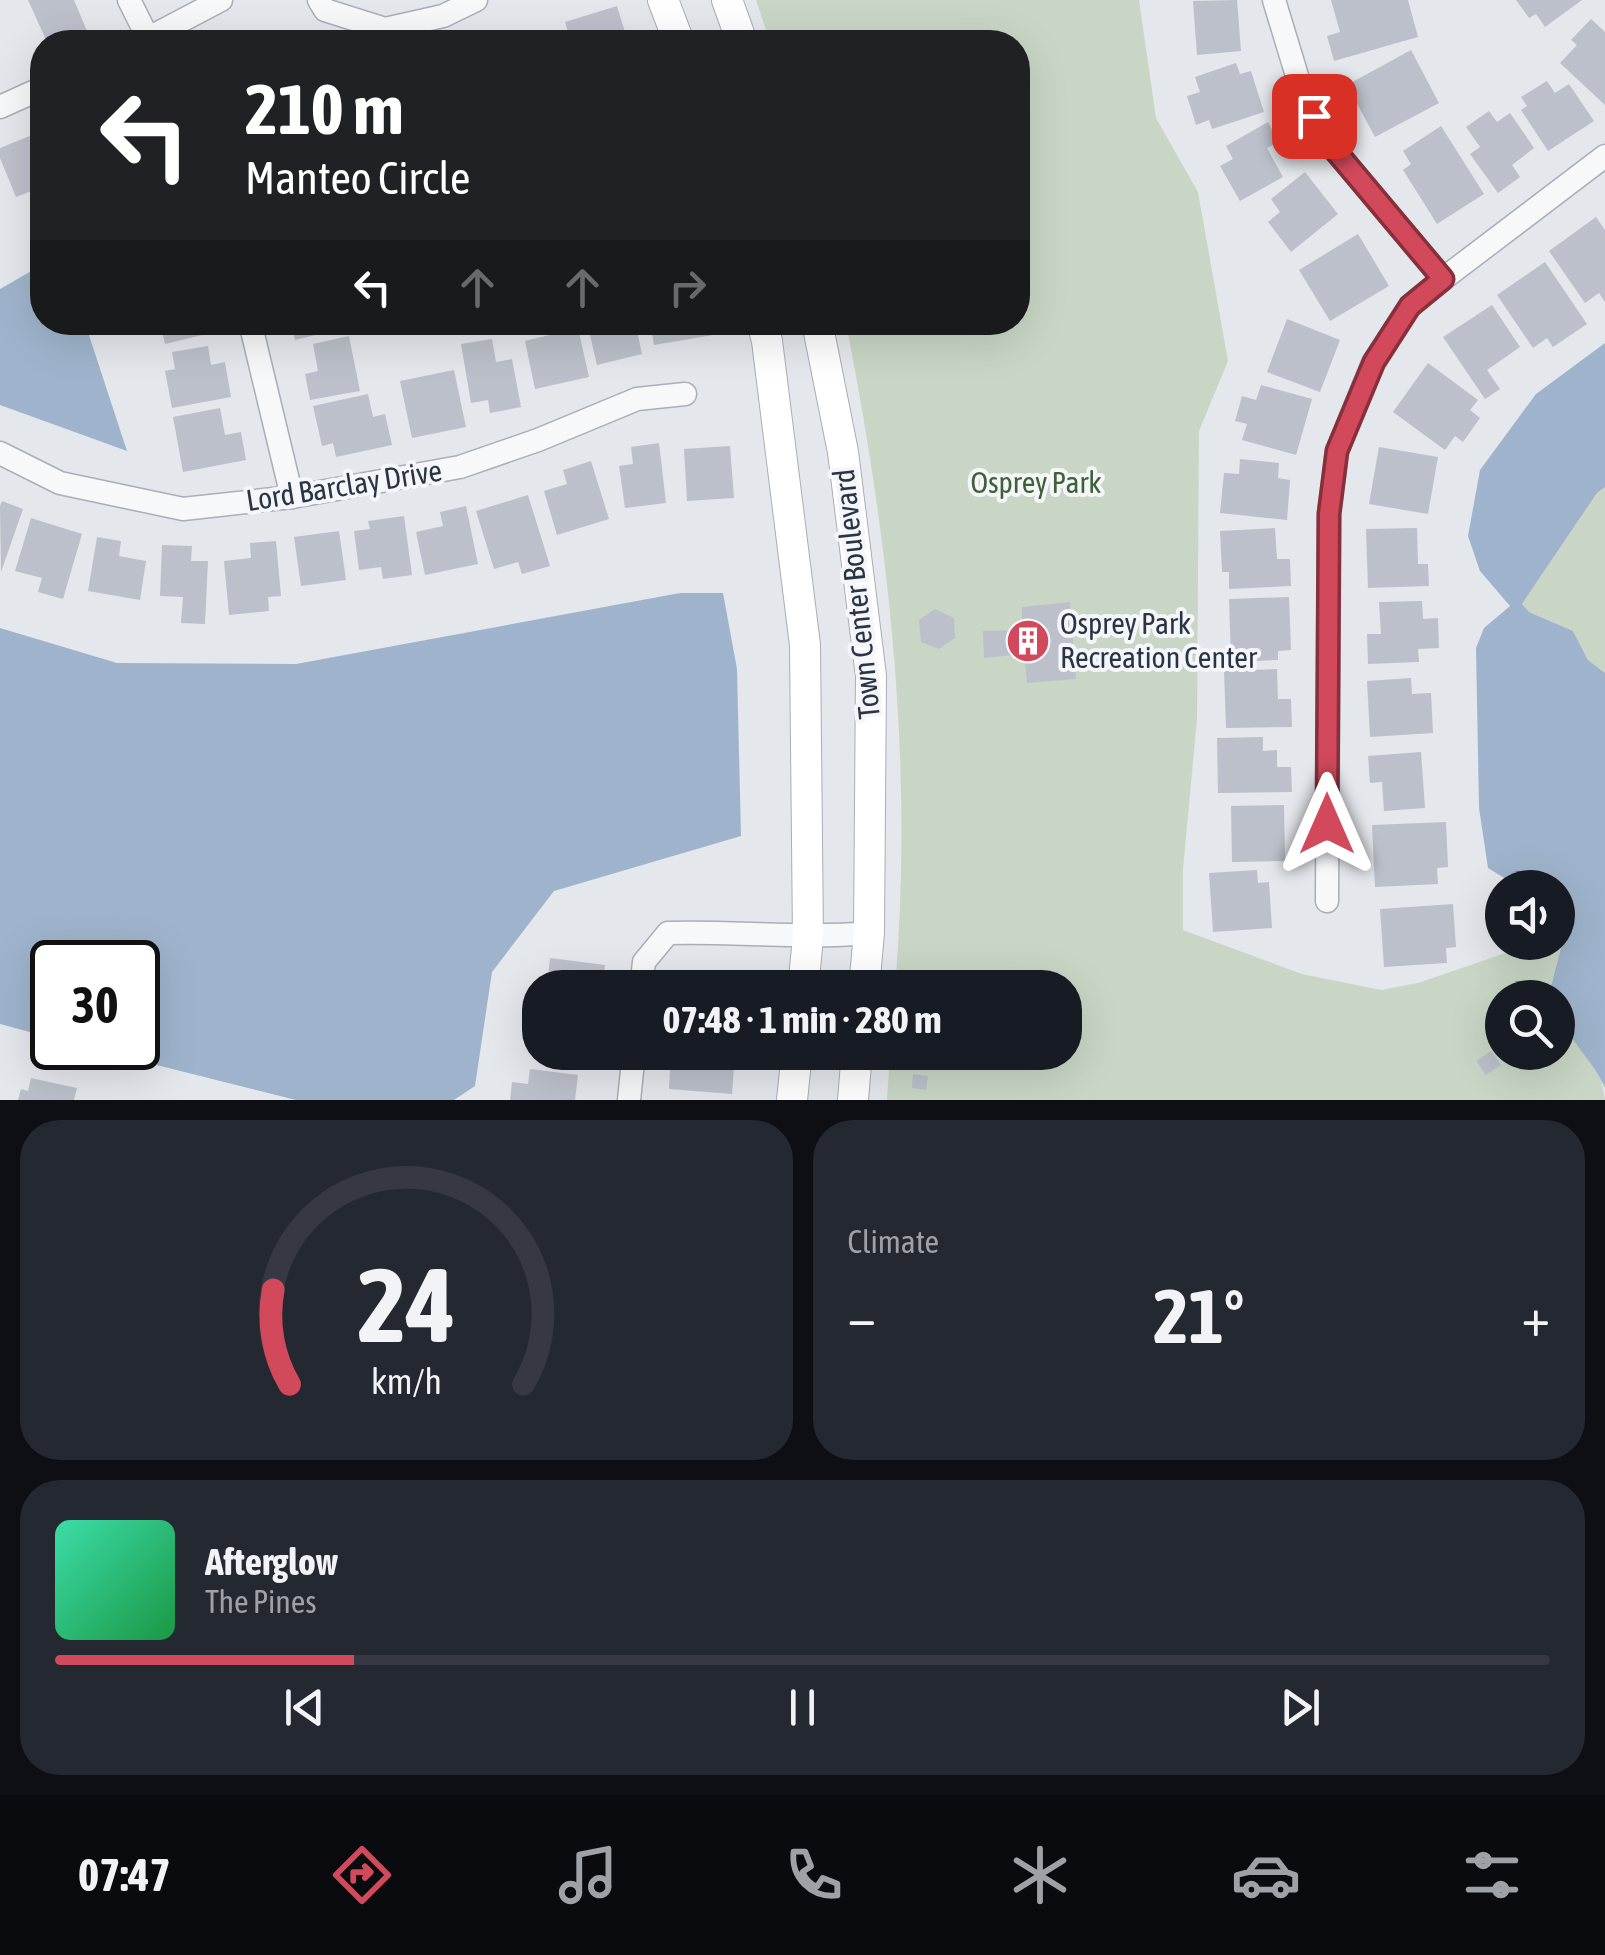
<!DOCTYPE html>
<html lang="en">
<head>
<meta charset="utf-8">
<style>
	:root { --surface:#171b24; --page:#242831; --text:#f1f3f6; --muted:#9ea1a6; --line:#363941; --accent:#d1495b }
	body { margin:0; font-family:"Asap Condensed",sans-serif; background:var(--page); color:var(--text); height:100vh; display:flex; flex-direction:column; font-size:38px; white-space:nowrap }
	* { box-sizing:border-box; margin:0 }
	p { font-size:32px; color:var(--muted) }
	.icon { flex:none; width:55px; height:55px; fill:none; stroke:currentColor; stroke-width:2; stroke-linecap:round; stroke-linejoin:round }
	.map { position:relative; height:1100px; overflow:hidden }
	.drawer { display:flex; flex-direction:column; gap:20px; padding:20px; background:#0d0f14; flex:1 }
	.drawer>* { flex:none }
	.hud { position:absolute; left:30px; top:30px; width:1000px; height:305px; border-radius:40px; box-shadow:0 10px 40px #0002; background:#202124; color:#fff; overflow:hidden }
	.fabs { position:absolute; left:1485px; top:870px; display:grid; gap:20px }
	.fabs a { display:grid; place-items:center; width:90px; height:90px; border-radius:50%; background:var(--surface); box-shadow:0 10px 40px #0002; font-size:50px }
	.speed { position:absolute; left:30px; top:940px; display:flex; gap:20px; font-size:50px; font-weight:700; text-align:center }
	.speed>* { display:grid; place-content:center; width:130px; height:130px; border-radius:50%; background:var(--surface); box-shadow:0 10px 40px #0002; line-height:1 }
	.speed .limit { border:5px solid #111; border-radius:15px; background:#fff; color:#111 }
	.pin { position:absolute; display:grid; place-items:center; width:85px; height:85px; color:#fff; margin:-42px; border-radius:20px; box-shadow:0 5px 15px #0006 }
	.me { position:absolute; width:110px; margin:-55px; rotate:0deg; stroke-linejoin:round; filter:drop-shadow(0 0 8px #0008) }
	.turn { display:flex; align-items:center; gap:35px; height:210px; padding:0 50px; font-size:45px }
	.turn .icon { width:130px; height:130px; stroke-width:2.5 }
	.turn b { display:block; font-size:70px; line-height:85px }
	.lanes { display:flex; align-items:center; height:95px; padding:0 50px; background:#0003; justify-content:center; gap:50px; direction:ltr }
	.lanes .off { opacity:.35 }
	.big { font-size:75px; font-weight:700; line-height:1.1 }
	.drawer .tile { flex:1; display:flex; flex-direction:column; justify-content:center; gap:15px; min-width:0; padding:0 35px; border-radius:40px; background:var(--page) }
	.drawer .dial { align-items:center; gap:0 }
	.dial svg { height:260px; overflow:visible; fill:none; stroke:var(--line); stroke-width:7; stroke-linecap:round; text-anchor:middle }
	.dial text { fill:var(--text); stroke:none }
	.song { display:flex; align-items:center; gap:30px }
	.cover { width:120px; height:120px; border-radius:15px; background:linear-gradient(135deg,hsl(160 70% 55%),hsl(140 70% 35%)) }
	.played { height:10px; border-radius:5px; background:linear-gradient(90deg,var(--accent) 20%,var(--line) 20%) }
	.keys { display:flex; justify-content:space-around; direction:ltr }
	.heat { display:flex; justify-content:space-between; align-items:center; font-size:55px; direction:ltr }
	.drawer .tiles { flex:1; display:grid; gap:20px; grid-template-columns:1fr 1fr }
	.tile:last-child { grid-column:span 2 }
	.trip { position:absolute; left:522px; top:970px; width:560px; height:100px; border-radius:40px; background:var(--surface); box-shadow:0 10px 40px #0002; font-weight:700; line-height:100px; text-align:center }
	.tab-bar { display:flex; height:160px; justify-content:space-around; align-items:center; background:#090b0e; color:var(--muted) }
	.tab-bar .icon { width:70px; height:70px }
	.tab-bar .selected { color:var(--accent) }
	.tab-bar b { font-size:45px; color:var(--text) }
	.map>svg:first-child { display:block }
	.green { fill:#c9d6c5 }
	.water { fill:#9fb4cc }
	.building { fill:#bbc0ca }
	.lines { fill:none; stroke-linecap:round; stroke-linejoin:round }
	.street-casing { stroke:#a9aeb7; stroke-width:25 }
	.secondary-casing { stroke:#a9aeb7; stroke-width:32 }
	.street { stroke:#f7f8fa; stroke-width:22 }
	.secondary { stroke:#fff; stroke-width:30 }
	.route-casing { stroke:#882f3b; stroke-width:25 }
	.route { stroke:#d1495b; stroke-width:18 }
	.labels { text-anchor:middle; stroke-width:8; stroke-linejoin:round; paint-order:stroke }
	.park-label { font-size:30px; fill:#3f6138; stroke:#f4f6f9 }
	.street-label { font-size:30px; fill:#2b3445; stroke:#f4f6f9 }
	.poi-label { font-size:30px; fill:#2b3445; stroke:#f4f6f9; text-anchor:start }
</style>
</head>
<body>
<div class="map">
<svg width="1605" height="1100" viewBox="0 0 1605 1100">
	<rect width="100%" height="100%" fill="#e4e7ec"/>
	<g class="green">
		<path d="M756,0H1139L1156,118L1198,192L1228,361L1199,431L1197,719L1183,869V930L1302,974L1381,990L1418,983L1535,943L1558,942V934L1565,932L1550,997L1502,998V1052H1558V1012L1601,1078L1605,1100H887L890,1053L1065,1052V988L895,987C914,765 889,541 846,323L1018,322V42H770Z"/>
		<polygon points="1605,487 1605,673 1588,660 1573,631 1529,612 1522,604 1597,493"/>
	</g>
	<g class="water">
		<polygon points="42,265 42,322 85,323 127,451 0,405 0,289"/>
		<path d="M1605,343V487L1597,493L1522,604L1529,612L1573,631L1588,660L1605,673V1088C1592,1056 1558,1034 1558,998L1549,995L1565,932L1558,920V888L1519,887L1488,868L1479,808L1476,648L1484,628L1510,606L1480,571L1468,536L1480,470L1536,394Z"/>
		<polygon points="680,593 723,593 737,669 741,836 554,891 492,972 475,1086 454,1100 296,1100 89,1048 138,1048 138,962 52,962 52,1038 0,1024 0,628 117,663 296,664"/>
	</g>
	<g class="building">
		<polygon points="28,0 74,0 87,31 60,42 47,42"/>
		<polygon points="1237,0 1241,51 1197,55 1193,1"/>
		<polygon points="1331,0 1408,0 1418,37 1334,61 1327,36 1340,32"/>
		<polygon points="1516,0 1582,0 1545,27 1536,14 1529,18"/>
		<polygon points="617,6 628,42 571,42 565,22"/>
		<polygon points="1591,19 1605,32 1605,105 1560,63 1577,45 1571,40"/>
		<polygon points="1411,50 1439,103 1375,137 1347,85"/>
		<polygon points="1236,63 1240,74 1251,71 1264,112 1212,129 1209,120 1196,125 1187,96 1200,92 1195,77"/>
		<polygon points="1547,81 1555,93 1569,84 1594,121 1548,151 1521,110 1527,106 1521,97"/>
		<polygon points="1489,111 1497,122 1510,113 1534,148 1512,165 1520,177 1498,193 1470,154 1480,147 1466,127"/>
		<polygon points="1268,122 1279,142 1267,148 1283,177 1240,201 1220,166 1233,159 1226,146"/>
		<polygon points="1441,126 1484,194 1437,224 1403,170 1411,164 1403,151"/>
		<polygon points="42,131 42,187 16,197 0,158 0,148"/>
		<polygon points="1305,172 1338,214 1291,252 1268,222 1280,212 1271,199"/>
		<polygon points="1596,217 1605,230 1605,302 1599,293 1585,303 1549,251"/>
		<polygon points="1358,234 1389,286 1330,321 1299,270"/>
		<polygon points="1545,262 1587,324 1553,347 1547,338 1533,348 1497,295"/>
		<polygon points="1492,305 1520,347 1487,370 1500,389 1485,399 1443,337"/>
		<polygon points="1287,319 1340,340 1320,392 1267,372"/>
		<polygon points="146,322 212,322 215,332 165,344 162,331 148,335"/>
		<polygon points="291,322 352,322 353,326 295,340"/>
		<polygon points="587,322 635,322 642,354 597,365"/>
		<polygon points="650,322 711,322 713,335 654,345"/>
		<polygon points="578,328 589,377 535,389 525,341"/>
		<polygon points="349,336 360,391 310,400 305,374 318,371 313,344"/>
		<polygon points="492,339 496,362 512,359 521,407 490,413 488,400 471,403 461,344"/>
		<polygon points="208,346 211,365 225,362 231,397 172,408 165,371 175,369 172,352"/>
		<polygon points="1428,363 1478,400 1470,410 1480,418 1463,442 1455,436 1445,450 1393,412"/>
		<polygon points="454,370 466,427 412,438 400,381"/>
		<polygon points="1261,385 1312,399 1296,455 1242,440 1247,424 1235,421 1242,396 1256,400"/>
		<polygon points="368,394 373,417 385,414 392,445 336,457 333,443 322,446 313,406"/>
		<polygon points="220,408 225,435 241,432 246,460 183,472 173,417"/>
		<polygon points="659,443 666,503 625,508 619,466 633,464 631,447"/>
		<polygon points="730,446 734,498 687,501 684,449"/>
		<polygon points="1379,447 1438,457 1428,514 1369,504"/>
		<polygon points="1240,459 1279,463 1278,478 1290,480 1287,520 1220,513 1224,473 1239,474"/>
		<polygon points="591,461 609,519 557,535 544,491 567,484 563,470"/>
		<polygon points="528,495 550,566 522,574 518,562 494,569 476,511"/>
		<polygon points="2,501 23,509 1,572 0,506"/>
		<polygon points="466,506 478,564 425,575 416,532 443,526 440,512"/>
		<polygon points="404,516 412,575 383,579 381,567 359,570 354,531 370,529 368,521"/>
		<polygon points="31,518 82,534 63,599 38,592 42,578 15,571"/>
		<polygon points="1275,528 1277,559 1290,559 1291,586 1229,589 1229,572 1222,572 1220,531"/>
		<polygon points="1417,528 1418,564 1428,564 1429,586 1368,588 1366,529"/>
		<polygon points="339,531 346,580 301,586 294,537"/>
		<polygon points="97,537 121,541 119,556 146,561 140,600 88,591"/>
		<polygon points="276,541 281,596 268,597 269,611 229,615 224,561 251,558 250,543"/>
		<polygon points="162,545 192,546 191,561 208,561 205,624 181,623 183,597 160,596"/>
		<polygon points="1289,597 1291,650 1278,651 1278,660 1231,662 1229,599"/>
		<polygon points="1422,601 1423,619 1438,618 1439,648 1418,649 1419,662 1368,664 1367,634 1381,634 1379,602"/>
		<polygon points="1070,602 1076,679 1027,683 1024,654 984,658 983,631 1022,630 1022,607"/>
		<polygon points="935,609 954,618 955,638 939,649 921,642 919,620"/>
		<polygon points="1277,669 1278,699 1291,699 1292,727 1226,728 1224,671"/>
		<polygon points="1411,678 1412,694 1431,693 1433,733 1370,737 1367,681"/>
		<polygon points="1263,737 1263,751 1277,750 1277,767 1291,767 1292,792 1218,793 1217,738"/>
		<polygon points="1421,752 1425,808 1384,811 1382,782 1370,783 1368,756"/>
		<polygon points="1284,805 1285,861 1232,862 1231,806"/>
		<polygon points="1446,822 1448,867 1437,868 1438,884 1375,887 1372,825"/>
		<polygon points="1257,870 1258,883 1269,882 1272,928 1213,932 1209,873"/>
		<polygon points="1453,904 1456,947 1446,948 1447,963 1384,967 1380,909"/>
		<polygon points="550,958 605,965 602,988 547,988"/>
		<polygon points="681,971 755,977 754,988 679,988"/>
		<polygon points="1491,1051 1501,1065 1486,1075 1476,1061"/>
		<polygon points="544,1052 589,1052 587,1065 543,1061"/>
		<polygon points="671,1052 735,1052 732,1094 669,1089"/>
		<polygon points="530,1069 578,1075 575,1100 510,1100 512,1082 528,1084"/>
		<polygon points="913,1074 928,1076 926,1090 912,1088"/>
		<polygon points="31,1078 77,1088 74,1100 18,1100 21,1089 28,1091"/>
	</g>
	<g class="lines">
		<g class="street-casing">
			<g id="street">
				<polyline points="129,0 150,42"/>
				<polyline points="319,0 325,10 385,29 443,16 476,0"/>
				<polyline points="1274,0 1301,89 1328,142 1443,279 1605,156"/>
				<polyline points="141,42 221,0"/>
				<polyline points="0,107 42,88"/>
				<polyline points="250,322 292,497"/>
				<polyline points="0,453 60,483 183,509 292,497 460,467 538,440 637,399 685,394"/>
				<polyline points="1327,901 1329,514 1337,451 1373,363 1410,306 1443,279"/>
				<path d="M641,988L644,962L668,933C735,931 802,939 869,933"/>
				<polyline points="629,1100 634,1052"/>
			</g>
		</g>
		<g class="secondary-casing">
			<g id="secondary">
				<polyline points="663,0 679,42"/>
				<polyline points="727,0 742,42"/>
				<polyline points="762,322 767,341 805,645 808,938 803,988"/>
				<polyline points="817,322 843,452 871,676 869,933 864,988"/>
				<polyline points="792,1100 797,1052"/>
				<polyline points="853,1100 857,1052"/>
			</g>
		</g>
		<use href="#street" class="street"/>
		<use href="#secondary" class="secondary"/>
	</g>
	<g class="lines">
		<g class="route-casing">
			<polyline id="route" points="1314,116 1328,142 1443,279 1410,306 1374,362 1337,451 1329,514 1327,824"/>
		</g>
		<use href="#route" class="route"/>
	</g>
	<defs>
		<g id="building-disc" transform="scale(2.25)"><circle r="9.5" fill="#d1495b" stroke="#f4f6f9"/><path d="M-4-6H4V6H1V3H-1V6H-4ZM-2.5-4.3h1.7v1.8h-1.7ZM.8-4.3h1.7v1.8H.8ZM-2.5-1h1.7V.8h-1.7ZM.8-1h1.7V.8H.8Z" fill="#fff"/></g>
	</defs>
	<g fill-rule="evenodd">
		<use href="#building-disc" x="1028" y="641"/>
	</g>
	<g class="labels">
		<g class="park-label">
			<text x="1036" y="493">Osprey Park</text>
		</g>
		<g class="street-label">
			<text transform="translate(344 486) rotate(-9)" y="10">Lord Barclay Drive</text>
			<text transform="translate(857 594) rotate(-96)" y="10">Town Center Boulevard</text>
		</g>
		<g class="poi-label">
			<text x="1060" y="634">Osprey Park<tspan x="1060" dy="34">Recreation Center</tspan></text>
		</g>
	</g>
</svg>
<div class="fabs">
<a><svg class="icon" aria-label="sound" viewBox="0 0 24 24"><path d="M4 9h4l5-4v14l-5-4H4zM17 9q2 3 0 6"/></svg></a>
<a><svg class="icon" aria-label="search" viewBox="0 0 24 24"><circle cx="10" cy="10" r="6"/><path d="M15 15l6 6"/></svg></a>
</div>
<div class="speed"><div class="limit">30</div></div>
<div class="pin" style="left:1314px;top:116px;background:#d93025"><svg class="icon" aria-label="arrive" viewBox="0 0 24 24"><path d="M6 21V4h12l-3 4 3 4H6"/></svg></div>
<svg class="me" style="left:1327px;top:824px" viewBox="-20 -20 40 40"><path d="M0-17L14 15 0 8-14 15z" fill="#d1495b" stroke="#fff" stroke-width="4"/></svg>
<div class="trip">07:48 · 1 min · 280 m</div>
<div class="hud">
<div class="turn"><svg class="icon" aria-label="left" viewBox="0 0 24 24"><path d="M17 20v-9H6M10 6l-5 5 5 5"/></svg><div><b>210 m</b>Manteo Circle</div></div>
<div class="lanes"><svg class="icon" aria-label="left" viewBox="0 0 24 24"><path d="M17 20v-9H6M10 6l-5 5 5 5"/></svg><svg class="icon off" aria-label="ahead" viewBox="0 0 24 24"><path d="M12 20V5M6 11l6-6 6 6"/></svg><svg class="icon off" aria-label="ahead" viewBox="0 0 24 24"><path d="M12 20V5M6 11l6-6 6 6"/></svg><svg class="icon off" aria-label="right" viewBox="0 0 24 24"><path d="M7 20v-9h11M14 6l5 5-5 5"/></svg></div>
</div>
</div>
<section class="drawer">
<div class="tiles">
<div class="tile dial"><svg viewBox="0 0 100 80">
<path d="M14 69A42 42 0 1 1 86 69"/>
<path d="M14 69A42 42 0 0 1 9 40" stroke="#d1495b"/>
<text x="50" y="56" font-size="32" font-weight="700">24</text>
<text x="50" y="72" font-size="11">km/h</text>
</svg></div>
<div class="tile"><p>Climate</p>
<div class="heat"><a>−</a><b class="big">21°</b><a>+</a></div>
</div>
<div class="tile">
<div class="song"><i class="cover"></i><div><b>Afterglow</b><p>The Pines</p></div></div>
<div class="played"></div>
<div class="keys"><svg class="icon" aria-label="previous" viewBox="0 0 24 24"><path d="M18 5L8 12l10 7zM5 5v14"/></svg><svg class="icon" aria-label="pause" viewBox="0 0 24 24"><path d="M8 5v14M16 5v14"/></svg><svg class="icon" aria-label="next" viewBox="0 0 24 24"><path d="M6 5l10 7-10 7zM19 5v14"/></svg></div>
</div>
</div>
</section>
<nav class="tab-bar">
<b>07:47</b>
<svg class="icon selected" aria-label="directions" viewBox="0 0 24 24"><path d="M12 3l9 9-9 9-9-9zM9 14v-3h6M13 9l2 2-2 2"/></svg>
<svg class="icon" aria-label="music" viewBox="0 0 24 24"><path d="M9 18V5l10-2v13"/><circle cx="6" cy="18" r="3"/><circle cx="16" cy="16" r="3"/></svg>
<svg class="icon" aria-label="phone" viewBox="0 0 24 24"><path d="M5 4h4l2 5-3 2q2 4 5 5l2-3 5 2v4C11 20 4 13 5 4z"/></svg>
<svg class="icon" aria-label="climate" viewBox="0 0 24 24"><path d="M12 3v18M4 7l16 10M4 17L20 7"/></svg>
<svg class="icon" aria-label="car" viewBox="0 0 24 24"><path d="M5 17H2v-5l4-1 3-4h7l3 4 3 1v5h-3M9 17h6M6 11h13"/><circle cx="7" cy="17" r="2"/><circle cx="17" cy="17" r="2"/></svg>
<svg class="icon" aria-label="filters" viewBox="0 0 24 24"><path d="M4 7h16M4 17h16"/><circle cx="9" cy="7" r="2"/><circle cx="15" cy="17" r="2"/></svg>
</nav>
</body>
</html>
